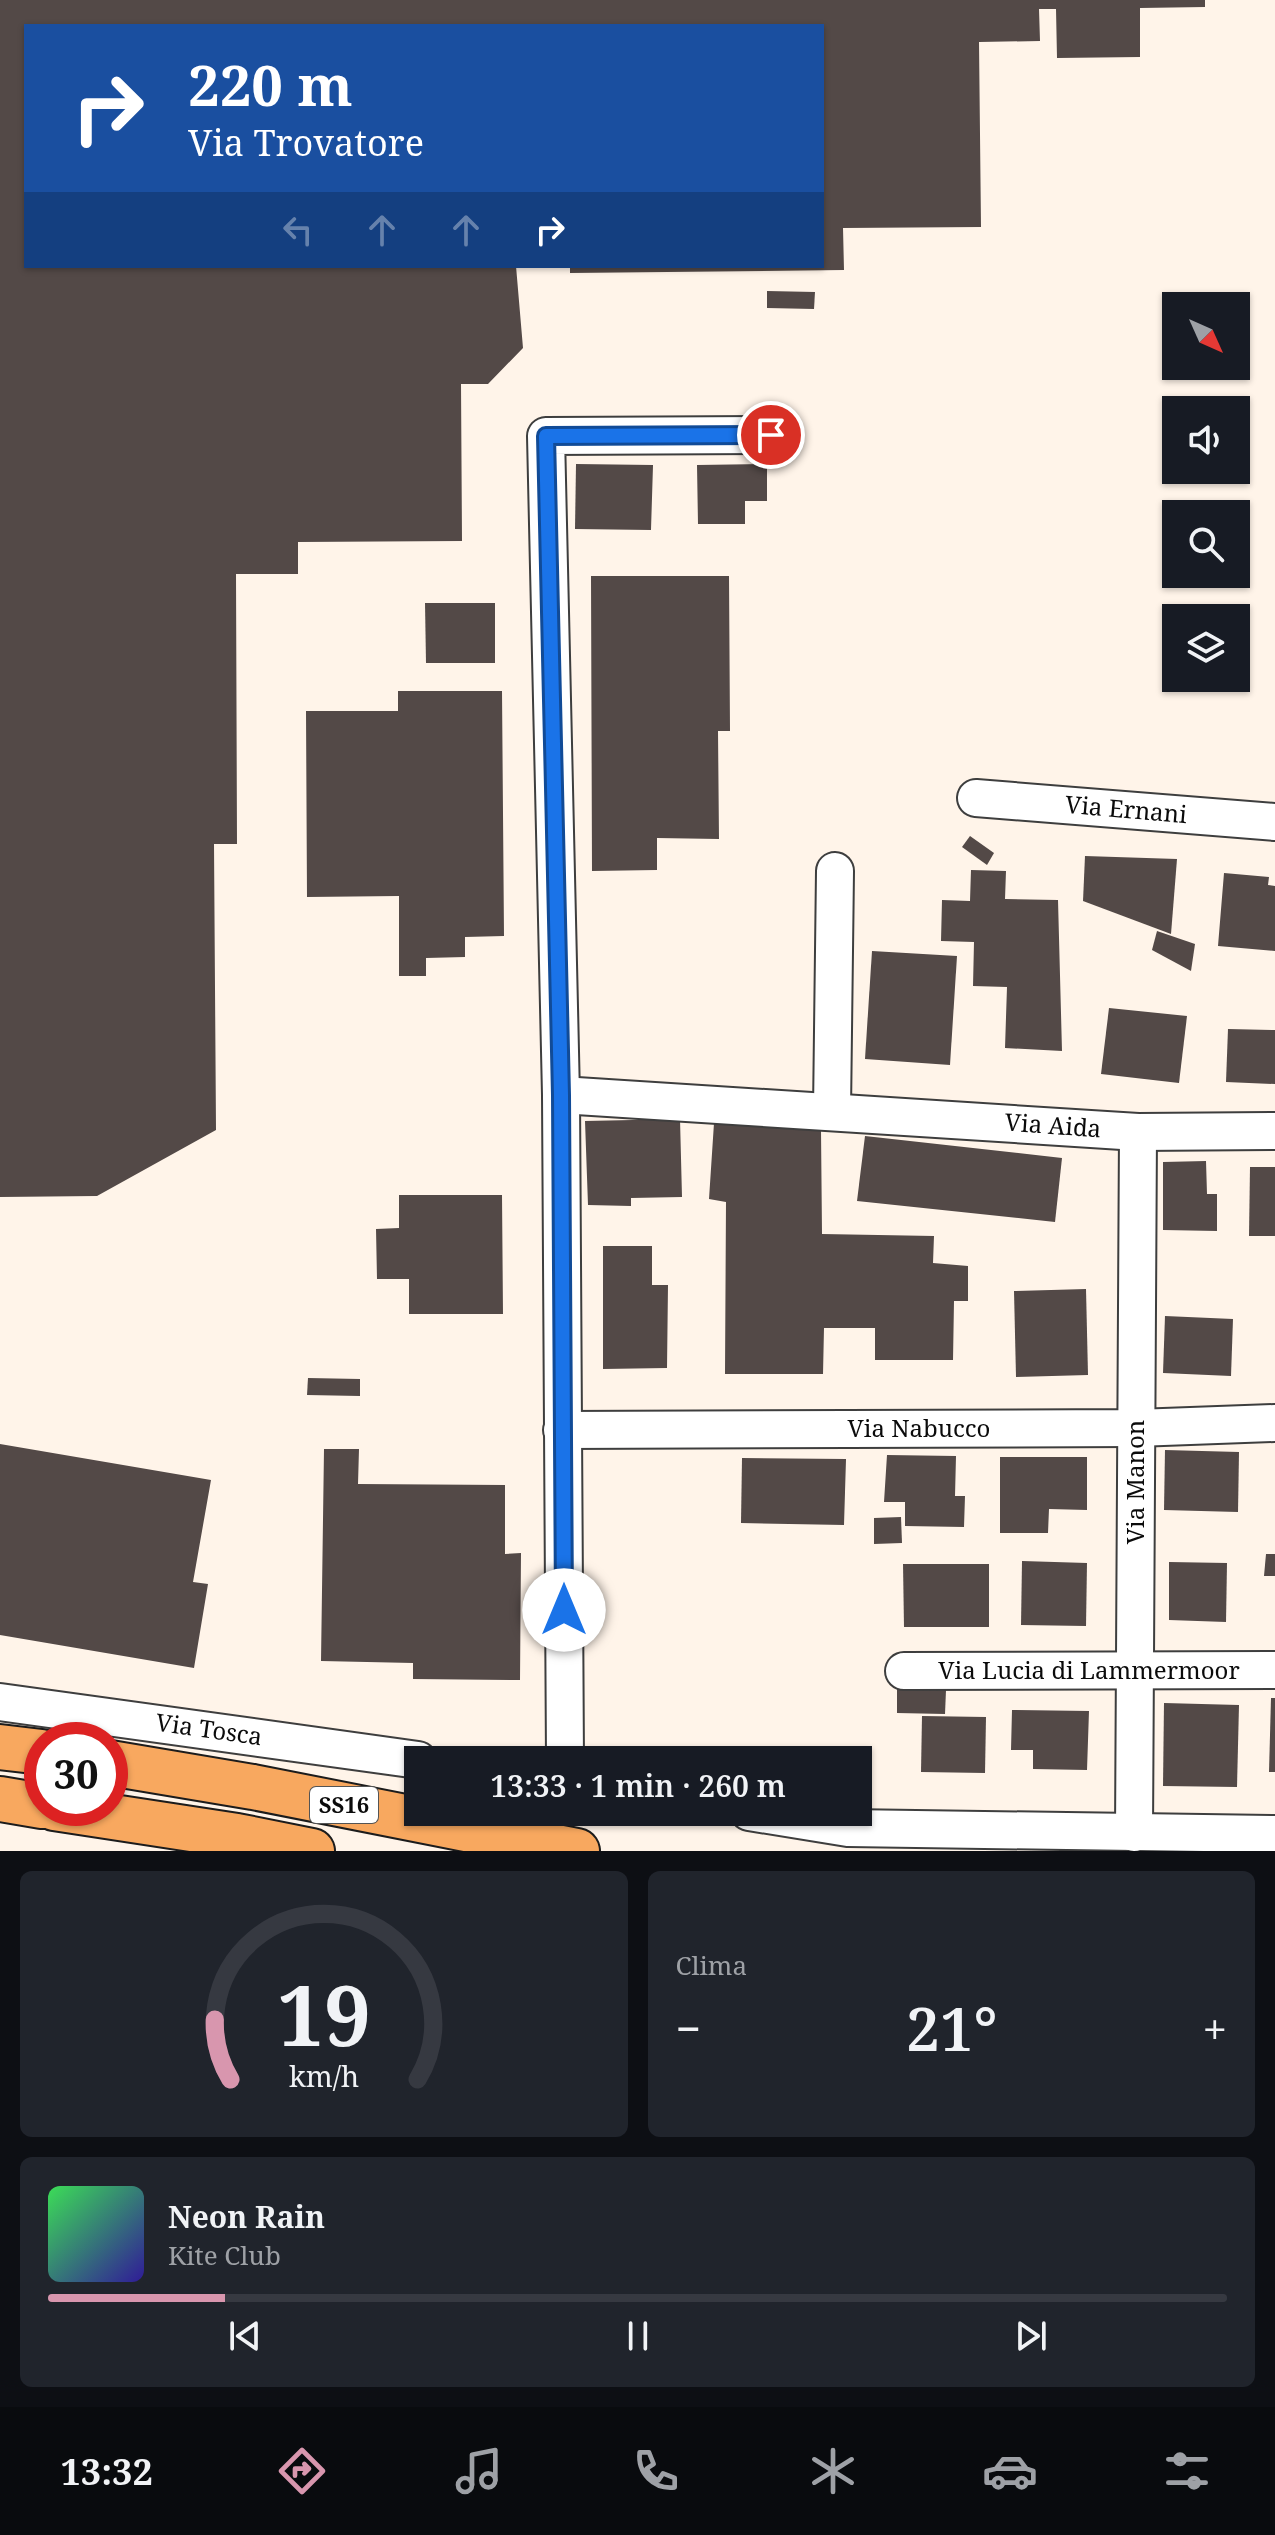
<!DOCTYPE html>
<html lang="it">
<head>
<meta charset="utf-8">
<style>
	:root { --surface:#171b24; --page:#20242c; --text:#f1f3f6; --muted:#9ea1a6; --line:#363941; --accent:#d896ae }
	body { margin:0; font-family:"Noto Serif",serif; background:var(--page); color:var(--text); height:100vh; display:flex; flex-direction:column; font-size:30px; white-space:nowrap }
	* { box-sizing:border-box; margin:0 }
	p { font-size:26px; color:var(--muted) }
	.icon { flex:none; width:44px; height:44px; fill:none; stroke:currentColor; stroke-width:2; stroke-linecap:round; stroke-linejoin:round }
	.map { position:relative; height:1851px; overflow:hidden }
	.panel { display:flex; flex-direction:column; gap:20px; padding:20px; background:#0d0f14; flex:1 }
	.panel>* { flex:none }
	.banner { position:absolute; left:24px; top:24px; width:800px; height:244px; border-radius:0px; box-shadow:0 2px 6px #0004; background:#1a4fa0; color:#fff; overflow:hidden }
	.needle { width:52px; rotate:135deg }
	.controls { position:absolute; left:1162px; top:292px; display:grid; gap:16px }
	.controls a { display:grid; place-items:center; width:88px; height:88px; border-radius:0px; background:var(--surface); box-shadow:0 2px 6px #0004; font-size:40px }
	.speed { position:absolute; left:24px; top:1722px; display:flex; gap:16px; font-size:40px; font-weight:700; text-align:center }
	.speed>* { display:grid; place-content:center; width:104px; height:104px; border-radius:50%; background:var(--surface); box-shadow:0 2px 6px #0004; line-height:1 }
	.speed .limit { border:12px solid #d22; background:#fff; color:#111 }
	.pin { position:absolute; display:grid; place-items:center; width:68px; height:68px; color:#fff; margin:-34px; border:4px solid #fff; border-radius:50%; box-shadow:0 2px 8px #0007 }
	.me { position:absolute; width:88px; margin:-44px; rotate:0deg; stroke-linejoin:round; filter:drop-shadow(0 0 6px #0008) }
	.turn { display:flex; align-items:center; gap:28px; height:168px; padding:0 32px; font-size:36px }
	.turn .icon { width:104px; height:104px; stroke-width:2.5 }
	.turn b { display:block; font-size:56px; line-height:68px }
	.lanes { display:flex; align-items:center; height:76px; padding:0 32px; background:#0003; justify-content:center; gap:40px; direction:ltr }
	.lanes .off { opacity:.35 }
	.big { font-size:60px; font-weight:600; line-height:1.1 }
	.panel .tile { flex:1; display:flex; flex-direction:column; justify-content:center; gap:12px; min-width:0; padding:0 28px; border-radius:12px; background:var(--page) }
	.panel .dial { align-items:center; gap:0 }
	.dial svg { height:208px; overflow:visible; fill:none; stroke:var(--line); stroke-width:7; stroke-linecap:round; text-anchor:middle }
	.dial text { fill:var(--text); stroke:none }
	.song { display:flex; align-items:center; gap:24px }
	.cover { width:96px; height:96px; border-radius:12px; background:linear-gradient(135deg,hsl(130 70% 55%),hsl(250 70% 35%)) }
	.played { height:8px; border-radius:4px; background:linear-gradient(90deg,var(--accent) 15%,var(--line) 15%) }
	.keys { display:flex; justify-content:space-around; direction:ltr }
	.heat { display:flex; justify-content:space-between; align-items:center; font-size:44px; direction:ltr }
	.panel .tiles { flex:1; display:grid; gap:20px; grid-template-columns:1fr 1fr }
	.tile:last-child { grid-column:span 2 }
	.trip { position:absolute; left:404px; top:1746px; width:468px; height:80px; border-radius:0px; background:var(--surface); box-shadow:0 2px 6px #0004; font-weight:600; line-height:80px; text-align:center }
	.tabs { display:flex; height:128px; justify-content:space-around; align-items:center; background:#090b0e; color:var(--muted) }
	.tabs .icon { width:56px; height:56px }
	.tabs .selected { color:var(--accent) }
	.tabs b { font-size:36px; color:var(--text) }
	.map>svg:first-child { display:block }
	.building { fill:#534947 }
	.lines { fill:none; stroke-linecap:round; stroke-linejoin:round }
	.street-casing { stroke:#3e3e3e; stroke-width:40 }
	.primary-casing { stroke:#1c1c1c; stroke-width:48 }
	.street { stroke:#fff; stroke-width:36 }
	.primary { stroke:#f8a85f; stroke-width:44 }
	.route-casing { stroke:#114b97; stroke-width:20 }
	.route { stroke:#1a73e8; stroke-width:14 }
	.labels { text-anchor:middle; stroke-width:8; stroke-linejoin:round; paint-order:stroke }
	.shield { fill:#fff; stroke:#545454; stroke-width:2 }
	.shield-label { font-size:22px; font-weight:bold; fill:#0b0b0b }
	.street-label { font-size:24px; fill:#0b0b0b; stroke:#fff }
</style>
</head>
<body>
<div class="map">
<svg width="1275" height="1851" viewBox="0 0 1275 1851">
	<rect width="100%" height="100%" fill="#fff4e9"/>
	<g class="building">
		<polygon points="0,0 1205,0 1205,7 1140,8 1140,57 1057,58 1056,9 1039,9 1040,41 979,42 981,227 843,228 844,270 570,273 570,266 822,266 822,26 26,26 26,266 516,266 523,348 488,384 461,384 462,541 298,542 298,574 236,574 237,844 214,844 216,1130 97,1196 0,1197"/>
		<polygon points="767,291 815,292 814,309 767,308"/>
		<polygon points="576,464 653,465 651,530 575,529"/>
		<polygon points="767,464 767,501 745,501 745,524 698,524 697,465"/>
		<polygon points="591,576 729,576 730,731 718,731 719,839 657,838 657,870 592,871"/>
		<polygon points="425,603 495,603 495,663 426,663"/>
		<polygon points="398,691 502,691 504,936 465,937 465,957 426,958 426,976 399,976 399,896 307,897 306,711 398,711"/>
		<polygon points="970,836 994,853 987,865 962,847"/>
		<polygon points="1085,856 1177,859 1171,934 1083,901"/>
		<polygon points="971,870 1006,871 1005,899 1058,900 1062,1051 1005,1048 1007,987 973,986 974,942 941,941 942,900 970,901"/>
		<polygon points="1224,873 1269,877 1268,885 1275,886 1275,951 1218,946"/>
		<polygon points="1157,931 1195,944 1191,971 1152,950"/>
		<polygon points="872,951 957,956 950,1065 865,1059"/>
		<polygon points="1109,1008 1187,1016 1179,1083 1101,1074"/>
		<polygon points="1228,1029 1275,1030 1275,1084 1226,1082"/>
		<polygon points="680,1119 682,1197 631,1198 631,1206 588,1205 585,1121"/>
		<polygon points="714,1123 821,1130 822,1234 934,1236 933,1263 968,1266 968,1301 954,1301 953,1360 875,1360 875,1328 824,1328 823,1374 725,1374 726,1202 709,1199"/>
		<polygon points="865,1136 1062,1158 1055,1222 857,1201"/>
		<polygon points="1206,1161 1207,1194 1217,1194 1217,1231 1163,1230 1163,1162"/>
		<polygon points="1250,1167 1275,1167 1275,1236 1249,1236"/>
		<polygon points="399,1195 502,1195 503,1314 409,1314 409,1279 377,1279 376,1229 399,1228"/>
		<polygon points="603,1246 652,1246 652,1285 668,1285 667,1368 603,1369"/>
		<polygon points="1086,1289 1088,1375 1016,1377 1014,1291"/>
		<polygon points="1165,1316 1233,1319 1231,1376 1163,1373"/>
		<polygon points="308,1378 360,1379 360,1396 307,1395"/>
		<polygon points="0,1444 211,1480 193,1582 208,1584 194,1668 0,1635"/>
		<polygon points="324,1449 359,1449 358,1484 505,1485 505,1554 521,1553 520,1680 413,1679 413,1663 321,1661"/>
		<polygon points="1165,1450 1239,1452 1238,1512 1164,1510"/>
		<polygon points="887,1455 956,1456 955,1496 965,1496 964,1527 905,1526 905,1502 884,1502"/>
		<polygon points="1000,1457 1087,1457 1087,1510 1049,1509 1048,1533 1000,1533"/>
		<polygon points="742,1458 846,1459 844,1525 741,1523"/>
		<polygon points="901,1517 902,1543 874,1544 874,1518"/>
		<polygon points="1266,1554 1275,1554 1275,1576 1264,1576"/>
		<polygon points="1022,1561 1087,1563 1086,1626 1021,1625"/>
		<polygon points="1169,1562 1227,1563 1226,1622 1169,1620"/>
		<polygon points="903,1564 989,1564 989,1627 904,1627"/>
		<polygon points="897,1689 946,1690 945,1714 897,1713"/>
		<polygon points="1271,1698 1275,1698 1275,1772 1269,1772"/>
		<polygon points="1164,1703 1239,1705 1237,1787 1163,1786"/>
		<polygon points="1012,1710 1089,1711 1087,1770 1033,1769 1033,1750 1011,1750"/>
		<polygon points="922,1716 986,1717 985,1773 921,1772"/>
	</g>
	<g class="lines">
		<g class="street-casing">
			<g id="street">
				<polyline points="976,798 1275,822"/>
				<polyline points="561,1095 1138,1132 1275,1131"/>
				<polyline points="832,1111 835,871"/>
				<polyline points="562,1430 1136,1428 1275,1423"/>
				<polyline points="904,1671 1275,1670"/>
				<polyline points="0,1702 418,1760"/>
				<polyline points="565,1760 561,1095 546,436 771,435"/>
				<polyline points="749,1812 848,1828 1275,1834"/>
				<polyline points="1134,1833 1138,1132"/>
			</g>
		</g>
		<g class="primary-casing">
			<g id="primary">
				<polyline points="0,1747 42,1752"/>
				<polyline points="110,1763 253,1787 577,1851"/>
				<polyline points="0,1799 42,1806"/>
				<polyline points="54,1808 237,1836 312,1851"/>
			</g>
		</g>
		<use href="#street" class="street"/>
		<use href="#primary" class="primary"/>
	</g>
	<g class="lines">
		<g class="route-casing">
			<polyline id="route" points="564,1610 561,1095 546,436 771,435"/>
		</g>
		<use href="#route" class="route"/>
	</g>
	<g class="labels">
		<rect class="shield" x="310" y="1787" width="68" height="36" rx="6"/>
		<g class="shield-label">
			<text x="344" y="1813">SS16</text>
		</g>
		<g class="street-label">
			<text transform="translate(1126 810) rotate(5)" y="8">Via Ernani</text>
			<text transform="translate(1053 1126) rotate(4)" y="8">Via Aida</text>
			<text x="919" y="1437">Via Nabucco</text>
			<text transform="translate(1136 1482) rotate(-90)" y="8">Via Manon</text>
			<text x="1089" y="1679">Via Lucia di Lammermoor</text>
			<text transform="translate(209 1730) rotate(8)" y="8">Via Tosca</text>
		</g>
	</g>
</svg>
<div class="controls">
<a><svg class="needle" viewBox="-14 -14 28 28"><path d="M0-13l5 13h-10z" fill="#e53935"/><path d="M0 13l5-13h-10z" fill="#9ea1a6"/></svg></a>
<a><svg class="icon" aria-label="sound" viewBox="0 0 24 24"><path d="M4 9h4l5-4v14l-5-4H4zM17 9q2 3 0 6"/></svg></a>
<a><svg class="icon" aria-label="search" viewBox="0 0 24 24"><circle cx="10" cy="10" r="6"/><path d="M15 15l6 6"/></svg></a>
<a><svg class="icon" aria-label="layers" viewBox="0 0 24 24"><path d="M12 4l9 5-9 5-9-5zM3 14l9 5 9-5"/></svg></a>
</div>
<div class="speed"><div class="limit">30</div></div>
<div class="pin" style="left:771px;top:435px;background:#d93025"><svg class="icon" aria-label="arrive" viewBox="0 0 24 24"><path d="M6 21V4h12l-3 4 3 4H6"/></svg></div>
<svg class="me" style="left:564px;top:1610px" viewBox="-20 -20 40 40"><circle r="19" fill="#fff"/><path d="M0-13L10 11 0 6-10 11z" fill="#1a73e8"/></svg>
<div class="trip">13:33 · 1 min · 260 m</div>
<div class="banner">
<div class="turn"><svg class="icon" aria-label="right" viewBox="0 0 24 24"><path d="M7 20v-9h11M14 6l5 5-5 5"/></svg><div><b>220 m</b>Via Trovatore</div></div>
<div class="lanes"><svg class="icon off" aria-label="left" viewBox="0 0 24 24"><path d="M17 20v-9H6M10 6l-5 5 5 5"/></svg><svg class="icon off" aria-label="ahead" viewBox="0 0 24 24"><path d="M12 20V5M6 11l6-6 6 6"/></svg><svg class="icon off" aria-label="ahead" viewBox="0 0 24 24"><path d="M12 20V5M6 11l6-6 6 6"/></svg><svg class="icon" aria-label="right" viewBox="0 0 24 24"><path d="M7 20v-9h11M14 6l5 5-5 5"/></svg></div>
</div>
</div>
<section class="panel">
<div class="tiles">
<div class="tile dial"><svg viewBox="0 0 100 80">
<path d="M14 69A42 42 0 1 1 86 69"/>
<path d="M14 69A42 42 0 0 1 8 46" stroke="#d896ae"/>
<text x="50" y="56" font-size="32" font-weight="700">19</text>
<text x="50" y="72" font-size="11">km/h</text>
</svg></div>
<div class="tile"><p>Clima</p>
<div class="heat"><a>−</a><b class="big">21°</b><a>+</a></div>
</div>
<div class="tile">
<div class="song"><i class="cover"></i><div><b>Neon Rain</b><p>Kite Club</p></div></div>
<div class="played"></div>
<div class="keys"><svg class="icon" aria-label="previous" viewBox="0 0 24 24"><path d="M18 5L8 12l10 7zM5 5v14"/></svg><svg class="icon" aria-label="pause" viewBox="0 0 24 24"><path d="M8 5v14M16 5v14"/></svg><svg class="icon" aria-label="next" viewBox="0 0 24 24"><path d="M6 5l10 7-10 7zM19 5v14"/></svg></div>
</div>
</div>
</section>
<nav class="tabs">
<b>13:32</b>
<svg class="icon selected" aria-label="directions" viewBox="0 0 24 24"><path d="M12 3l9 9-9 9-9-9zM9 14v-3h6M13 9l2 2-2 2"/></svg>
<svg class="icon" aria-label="music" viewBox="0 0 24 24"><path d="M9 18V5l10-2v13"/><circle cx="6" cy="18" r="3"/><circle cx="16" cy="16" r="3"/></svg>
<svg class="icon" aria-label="phone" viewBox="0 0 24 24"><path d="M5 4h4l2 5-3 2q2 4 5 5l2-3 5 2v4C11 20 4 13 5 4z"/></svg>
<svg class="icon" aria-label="climate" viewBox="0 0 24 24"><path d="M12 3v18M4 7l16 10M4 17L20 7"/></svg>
<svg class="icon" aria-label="car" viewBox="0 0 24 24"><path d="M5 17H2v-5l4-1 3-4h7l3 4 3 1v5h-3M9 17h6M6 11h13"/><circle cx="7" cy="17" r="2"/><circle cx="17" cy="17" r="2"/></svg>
<svg class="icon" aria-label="filters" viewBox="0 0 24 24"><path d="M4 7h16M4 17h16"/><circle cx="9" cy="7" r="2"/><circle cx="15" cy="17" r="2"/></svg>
</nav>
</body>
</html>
